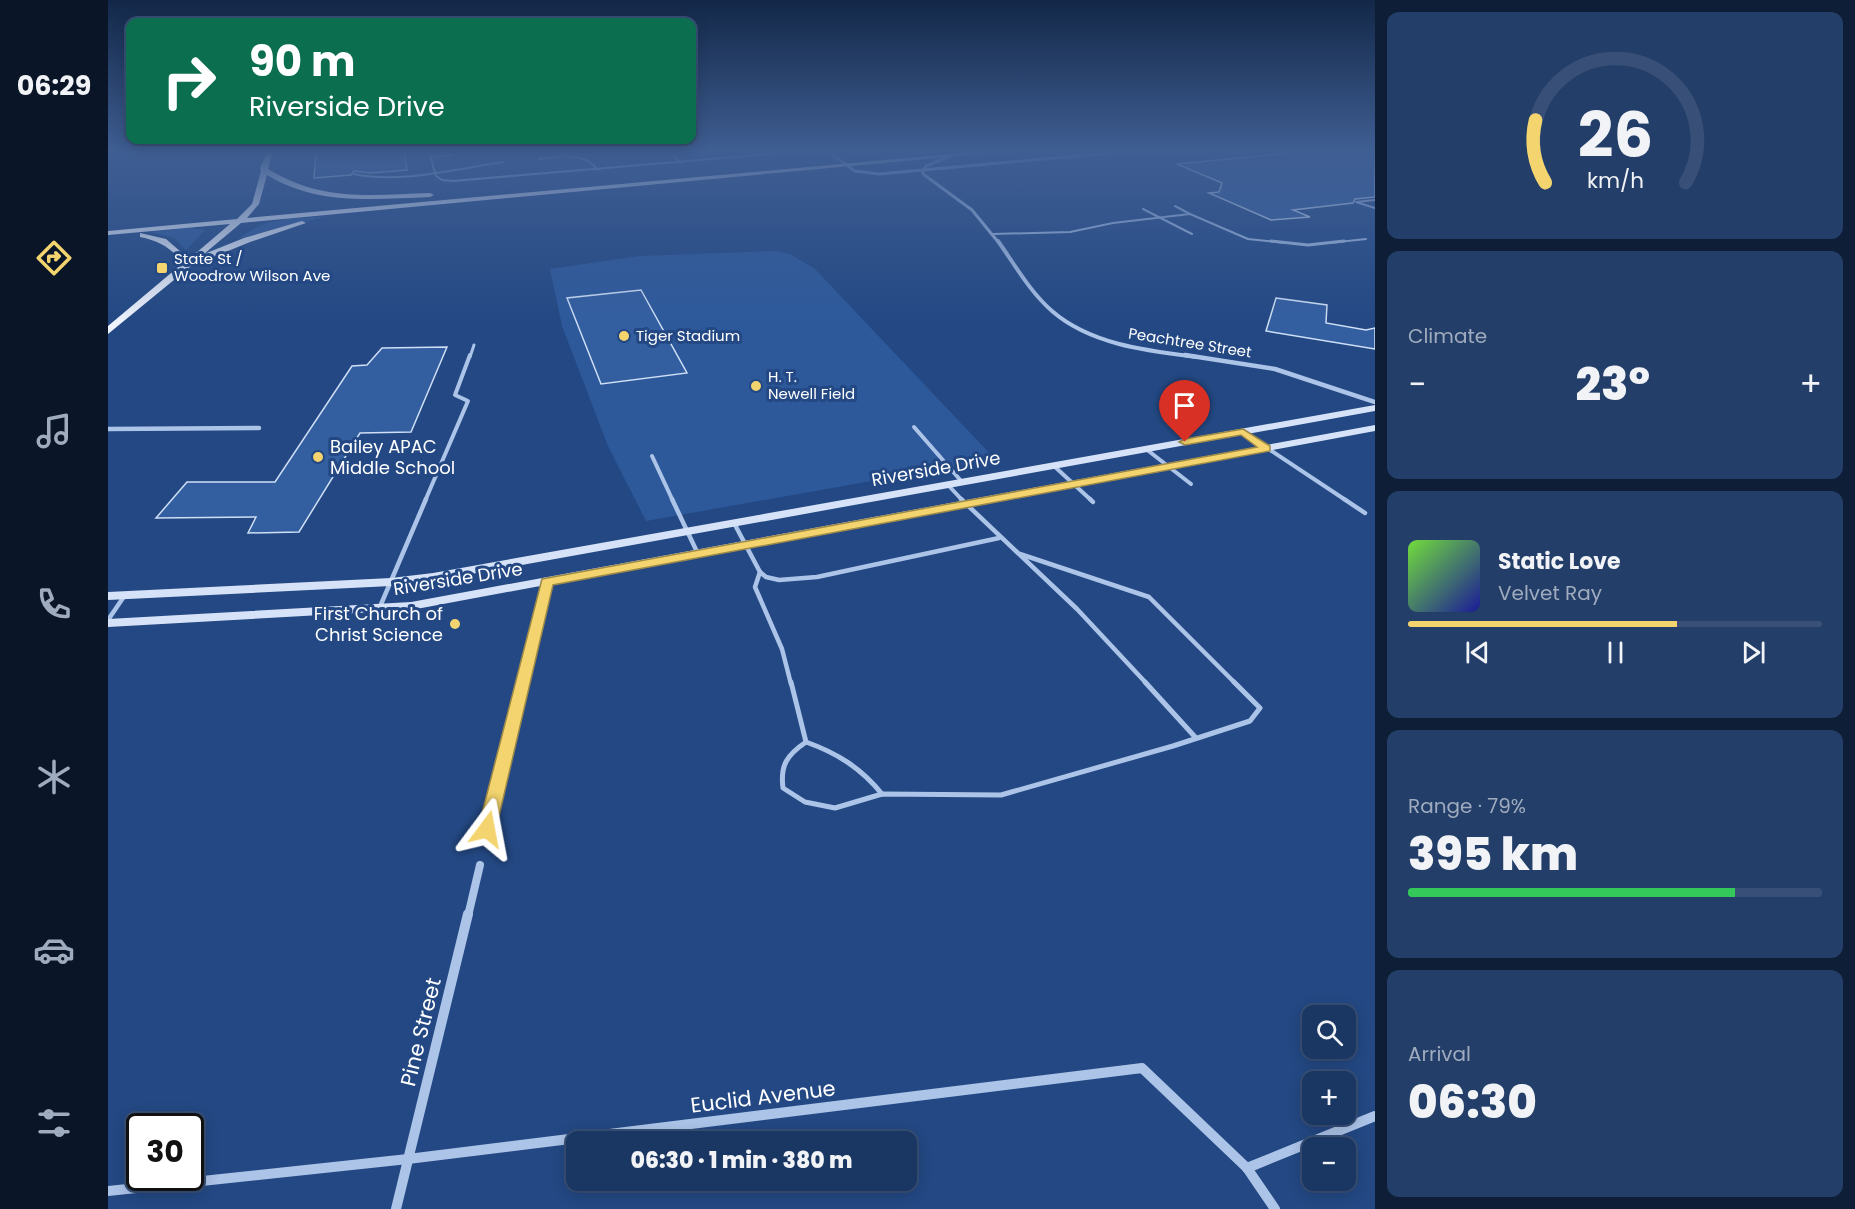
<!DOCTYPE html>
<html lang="en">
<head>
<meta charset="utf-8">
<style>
	:root { --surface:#1a3662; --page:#233e68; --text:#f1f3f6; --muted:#9fabbe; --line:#385077; --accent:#f3d46f }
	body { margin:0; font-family:Poppins,sans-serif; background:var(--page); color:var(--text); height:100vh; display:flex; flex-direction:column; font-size:22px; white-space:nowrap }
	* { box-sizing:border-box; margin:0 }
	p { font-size:20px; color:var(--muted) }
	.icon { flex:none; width:33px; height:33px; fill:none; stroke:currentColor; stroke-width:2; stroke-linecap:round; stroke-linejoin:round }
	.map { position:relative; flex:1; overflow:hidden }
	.drawer { display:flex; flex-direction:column; gap:12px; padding:12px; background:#0e1e36; width:480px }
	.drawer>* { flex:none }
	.hud { position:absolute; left:18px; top:18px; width:570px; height:126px; border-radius:12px; box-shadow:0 3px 15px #0003,0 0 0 2px var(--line); background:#0b6e4f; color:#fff; overflow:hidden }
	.fabs { position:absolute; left:1194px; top:1005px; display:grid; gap:12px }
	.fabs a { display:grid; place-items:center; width:54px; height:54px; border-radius:12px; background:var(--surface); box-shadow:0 3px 15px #0003,0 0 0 2px var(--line); font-size:30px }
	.speed { position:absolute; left:18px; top:1113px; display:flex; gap:12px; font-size:30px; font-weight:700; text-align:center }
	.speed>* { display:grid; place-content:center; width:78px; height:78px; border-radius:50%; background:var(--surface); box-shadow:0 3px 15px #0003,0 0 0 2px var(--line); line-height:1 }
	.speed .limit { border:3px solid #111; border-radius:9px; background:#fff; color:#111 }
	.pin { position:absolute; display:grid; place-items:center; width:51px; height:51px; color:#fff; margin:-62px -26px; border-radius:50% 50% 50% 0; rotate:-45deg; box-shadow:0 0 6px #0007 }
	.pin .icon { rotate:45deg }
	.me { position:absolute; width:66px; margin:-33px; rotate:13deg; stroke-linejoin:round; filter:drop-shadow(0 0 4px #0008) }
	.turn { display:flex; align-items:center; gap:21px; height:126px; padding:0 24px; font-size:27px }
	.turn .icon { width:78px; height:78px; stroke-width:2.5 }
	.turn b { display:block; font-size:42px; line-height:51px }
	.big { font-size:45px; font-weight:800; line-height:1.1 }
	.drawer .card { flex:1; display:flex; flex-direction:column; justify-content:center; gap:9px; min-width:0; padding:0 21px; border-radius:12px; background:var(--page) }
	.drawer .dial { align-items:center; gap:0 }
	.dial svg { height:156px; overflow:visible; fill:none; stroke:var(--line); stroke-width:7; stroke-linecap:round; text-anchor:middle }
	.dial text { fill:var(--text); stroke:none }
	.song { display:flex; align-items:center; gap:18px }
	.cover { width:72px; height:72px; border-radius:9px; background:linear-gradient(135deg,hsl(100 70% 55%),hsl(240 70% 35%)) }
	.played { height:6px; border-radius:3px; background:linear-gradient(90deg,var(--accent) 65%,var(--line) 65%) }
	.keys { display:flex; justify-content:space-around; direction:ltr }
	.heat { display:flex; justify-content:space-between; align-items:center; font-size:33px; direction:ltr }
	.charge { height:9px; border-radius:4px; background:linear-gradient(90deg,#34c759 79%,var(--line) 0) }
	.trip { position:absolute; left:458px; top:1131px; width:351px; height:60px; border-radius:12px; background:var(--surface); box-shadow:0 3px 15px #0003,0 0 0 2px var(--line); font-weight:800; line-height:60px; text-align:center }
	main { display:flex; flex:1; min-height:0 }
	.tabs { display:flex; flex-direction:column; width:108px; justify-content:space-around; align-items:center; background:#0a1627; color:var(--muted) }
	.tabs .icon { width:42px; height:42px }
	.tabs .on { color:var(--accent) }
	.tabs b { font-size:27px; color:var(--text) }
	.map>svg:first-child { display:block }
	.green { fill:#2d599b }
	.building { fill:#335ea0; stroke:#cfdff6; stroke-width:1.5 }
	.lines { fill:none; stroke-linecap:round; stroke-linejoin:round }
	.lane-far4 { stroke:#acc4e8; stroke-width:2 }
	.lane-far3 { stroke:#acc4e8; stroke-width:3 }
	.lane-far2 { stroke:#acc4e8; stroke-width:4 }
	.lane-far1 { stroke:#acc4e8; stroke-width:4.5 }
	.lane { stroke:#acc4e8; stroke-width:5 }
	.street-far5 { stroke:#acc4e8; stroke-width:3 }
	.street-far4 { stroke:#acc4e8; stroke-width:4 }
	.street-far3 { stroke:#acc4e8; stroke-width:4.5 }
	.street-far2 { stroke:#acc4e8; stroke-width:6 }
	.street-far1 { stroke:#acc4e8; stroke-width:8 }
	.street { stroke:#acc4e8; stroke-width:10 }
	.secondary { fill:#d6e2f7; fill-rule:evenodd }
	.primary { fill:#eef3fe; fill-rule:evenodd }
	.route { fill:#f3d46f; stroke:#9e8a48; stroke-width:1.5 }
	.poi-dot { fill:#f3d46f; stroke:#234883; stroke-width:2 }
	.labels { text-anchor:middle; stroke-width:6; stroke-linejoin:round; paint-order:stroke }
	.far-poi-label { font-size:15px; fill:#fff; stroke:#234883; text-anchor:start }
	.far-street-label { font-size:15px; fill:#fff; stroke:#234883 }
	.poi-label { font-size:18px; fill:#fff; stroke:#234883; text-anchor:start }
	.street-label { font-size:18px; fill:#fff; stroke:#234883 }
	.near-street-label { font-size:21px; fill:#fff; stroke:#234883 }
</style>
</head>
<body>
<main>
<nav class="tabs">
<b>06:29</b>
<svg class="icon on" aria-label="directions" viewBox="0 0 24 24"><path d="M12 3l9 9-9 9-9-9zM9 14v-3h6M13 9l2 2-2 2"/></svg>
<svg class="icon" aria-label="music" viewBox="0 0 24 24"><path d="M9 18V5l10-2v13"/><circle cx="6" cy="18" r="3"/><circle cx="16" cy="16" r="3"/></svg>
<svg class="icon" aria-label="phone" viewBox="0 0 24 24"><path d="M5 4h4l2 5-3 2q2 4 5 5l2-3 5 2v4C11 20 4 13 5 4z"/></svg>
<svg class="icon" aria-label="climate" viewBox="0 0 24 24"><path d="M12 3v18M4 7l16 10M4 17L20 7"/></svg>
<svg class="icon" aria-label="car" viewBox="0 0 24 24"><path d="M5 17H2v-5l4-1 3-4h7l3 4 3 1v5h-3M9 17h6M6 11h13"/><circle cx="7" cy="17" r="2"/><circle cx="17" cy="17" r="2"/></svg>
<svg class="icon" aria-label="filters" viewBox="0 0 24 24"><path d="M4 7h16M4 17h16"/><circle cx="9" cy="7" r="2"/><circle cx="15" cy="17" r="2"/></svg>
</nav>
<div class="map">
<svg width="1267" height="1209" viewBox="0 0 1267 1209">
	<rect width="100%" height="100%" fill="#234883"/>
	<g class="green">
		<path d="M223,216L168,228L131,239C157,216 189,219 223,216Z"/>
		<polygon points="82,228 97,230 78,250 66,238 42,232"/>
		<polygon points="667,251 682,254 707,269 887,459 538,521 500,446 454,326 442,269 531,256"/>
	</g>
	<g class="building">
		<polygon points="208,152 296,152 299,170 263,173 246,171 243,175 206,178"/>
		<polygon points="1192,152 1267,152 1267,197 1247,199 1245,203 1185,210 1202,217 1163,220 1101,193 1111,192 1114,183 1069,164"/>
		<polygon points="533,290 579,373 493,384 459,298"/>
		<polygon points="1168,298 1219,305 1218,323 1258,330 1267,328 1267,349 1158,331"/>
		<polygon points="339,347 303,432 252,433 191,532 140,533 148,517 48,518 79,482 167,482 244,366 259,365 274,348"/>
	</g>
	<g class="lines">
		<g class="lane-far4">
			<polyline points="321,152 328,176 334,180 345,181 684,152"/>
			<polyline points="561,152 573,163"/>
			<polyline points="322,157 344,155"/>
			<path d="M431,159C452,156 475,151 490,170"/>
			<path d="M246,174C292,184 348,169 395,162"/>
			<polyline points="1267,200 1248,202 1267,208"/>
			<polyline points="1067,206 1082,214"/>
			<polyline points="1035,209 1084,234"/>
			<polyline points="885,234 962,232 1005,223 1082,214 1140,239 1178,243"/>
			<polyline points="1221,243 1258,239"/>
		</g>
		<g class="lane-far3">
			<polyline points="1163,241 1200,245 1236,241"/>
			<polyline points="362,357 366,345"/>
		</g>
		<g class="lane-far2">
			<polyline points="806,427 854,482"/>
			<polyline points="1135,432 1239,501"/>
			<polyline points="1038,449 1083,484"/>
			<polyline points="544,456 565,501"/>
			<polyline points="946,466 984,501"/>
			<polyline points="840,485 855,501"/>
			<polyline points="317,501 360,401 347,395 362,355"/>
		</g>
		<g class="lane-far1">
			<polyline points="564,499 590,554"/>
			<polyline points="853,499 969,609 1039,684"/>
			<polyline points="982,499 985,502"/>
			<polyline points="1236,499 1257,513"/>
			<polyline points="626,523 652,572 658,577 671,580 709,577 891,538"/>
			<polyline points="912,554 1041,597 1128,684"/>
			<polyline points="652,572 647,587 674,649 683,684"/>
			<polyline points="271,609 318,499"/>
			<polyline points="0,620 17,595"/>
		</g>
		<g class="lane">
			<path d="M683,682L698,742C679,755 672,765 675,788L697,802L727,808L774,794L893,795L1065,746L1142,721L1152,708L1126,682"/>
			<polyline points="1037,682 1088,738"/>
			<path d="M698,742C729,753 753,768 774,794"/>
		</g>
		<g class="street-far5">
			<polyline points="721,152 747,171 771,174 1012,152"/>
			<polyline points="815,171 815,174 864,210 891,243"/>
			<polyline points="815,171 818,166 840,157"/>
		</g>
		<path class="street-far4" d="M890,241C907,265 922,292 944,311C983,345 1041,351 1089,357"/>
		<g class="street-far3">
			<polyline points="1077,355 1167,369 1267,402"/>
			<polyline points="0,429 151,428"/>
		</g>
		<polyline class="street-far2" points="414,684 439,582"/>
		<g class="street-far1">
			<polyline points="379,829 415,682"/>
			<polyline points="360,916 372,865"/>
		</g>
		<g class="street">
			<polyline points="1139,1168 1267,1116"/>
			<polyline points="0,1191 300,1159 1034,1068 1139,1168 1167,1209"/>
			<polyline points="288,1209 360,914"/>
		</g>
		<g class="secondary">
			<polygon points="1267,405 1267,411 325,581 283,586 0,600 0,592 283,578 325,573"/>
			<polygon points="1267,425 1267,431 303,610 0,627 0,619 303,602"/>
		</g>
		<path class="primary" d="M159,152H165L160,169C214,202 262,195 322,193L326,195L322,197C265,199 210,206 159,175L151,204L139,218L865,152H893L133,223L96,254L136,238L194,221L198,223L142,242L83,266L0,334V326L75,263C63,248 52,241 32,237V233L58,239L81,259L122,224L0,235V231L129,219L144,204L153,171L152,169Z"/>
	</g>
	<linearGradient id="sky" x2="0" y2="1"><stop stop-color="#132848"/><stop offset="0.47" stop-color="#3f5e93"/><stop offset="1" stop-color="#3f5e93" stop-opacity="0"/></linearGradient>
	<rect width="1267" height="322" fill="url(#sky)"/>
	<polygon class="route" points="1135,429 1162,446 1162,451 445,585 388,829 385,834 379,836 373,834 370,829 434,579 1149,447 1133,435 1077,445 1071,442 1077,439"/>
	<g class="poi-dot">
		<rect x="48" y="262" width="12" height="12" rx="3"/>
		<circle cx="516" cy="336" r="6"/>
		<circle cx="648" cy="386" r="6"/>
		<circle cx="210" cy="457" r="6"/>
		<circle cx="347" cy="624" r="6"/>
	</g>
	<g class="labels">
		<g class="far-poi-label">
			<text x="66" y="264">State St /<tspan x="66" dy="17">Woodrow Wilson Ave</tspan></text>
			<text x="528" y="341">Tiger Stadium</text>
			<text x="660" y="382">H. T.<tspan x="660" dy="17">Newell Field</tspan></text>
		</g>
		<g class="far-street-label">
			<text transform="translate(1082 343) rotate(9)" y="5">Peachtree Street</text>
		</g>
		<g class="poi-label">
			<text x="222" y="453">Bailey APAC<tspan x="222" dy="21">Middle School</tspan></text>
			<text x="335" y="620" text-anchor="end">First Church of<tspan x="335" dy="21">Christ Science</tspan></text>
		</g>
		<g class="street-label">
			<text transform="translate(828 469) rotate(-10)" y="6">Riverside Drive</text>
			<text transform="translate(350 579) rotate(-9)" y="6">Riverside Drive</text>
		</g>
		<g class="near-street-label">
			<text transform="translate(313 1032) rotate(-76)" y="7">Pine Street</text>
			<text transform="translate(655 1097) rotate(-7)" y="7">Euclid Avenue</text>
		</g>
	</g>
</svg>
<div class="fabs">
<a><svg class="icon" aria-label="search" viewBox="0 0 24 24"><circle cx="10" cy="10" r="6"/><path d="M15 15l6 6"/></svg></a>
<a>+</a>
<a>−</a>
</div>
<div class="speed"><div class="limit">30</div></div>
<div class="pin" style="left:1077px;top:442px;background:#d93025"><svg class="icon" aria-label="arrive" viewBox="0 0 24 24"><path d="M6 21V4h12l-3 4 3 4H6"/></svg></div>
<svg class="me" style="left:379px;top:829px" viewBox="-20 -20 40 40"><path d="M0-17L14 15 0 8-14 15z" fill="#f3d46f" stroke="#fff" stroke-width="4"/></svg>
<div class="trip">06:30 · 1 min · 380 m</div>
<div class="hud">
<div class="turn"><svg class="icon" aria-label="right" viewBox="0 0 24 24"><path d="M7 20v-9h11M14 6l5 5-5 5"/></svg><div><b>90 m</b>Riverside Drive</div></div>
</div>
</div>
<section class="drawer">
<div class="card dial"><svg viewBox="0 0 100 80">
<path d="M14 69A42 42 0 1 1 86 69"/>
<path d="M14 69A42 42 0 0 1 9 37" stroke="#f3d46f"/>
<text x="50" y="56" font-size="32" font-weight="700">26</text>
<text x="50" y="72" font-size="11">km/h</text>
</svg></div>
<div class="card"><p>Climate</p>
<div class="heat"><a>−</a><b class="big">23°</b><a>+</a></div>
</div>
<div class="card">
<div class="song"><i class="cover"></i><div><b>Static Love</b><p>Velvet Ray</p></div></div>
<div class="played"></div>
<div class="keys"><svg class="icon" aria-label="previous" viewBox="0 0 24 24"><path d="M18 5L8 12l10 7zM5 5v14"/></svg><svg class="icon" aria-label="pause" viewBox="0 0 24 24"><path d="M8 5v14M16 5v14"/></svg><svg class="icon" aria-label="next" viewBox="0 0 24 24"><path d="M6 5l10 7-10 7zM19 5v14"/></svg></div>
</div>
<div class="card"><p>Range · 79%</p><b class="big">395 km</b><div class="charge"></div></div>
<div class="card"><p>Arrival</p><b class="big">06:30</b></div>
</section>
</main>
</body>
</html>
